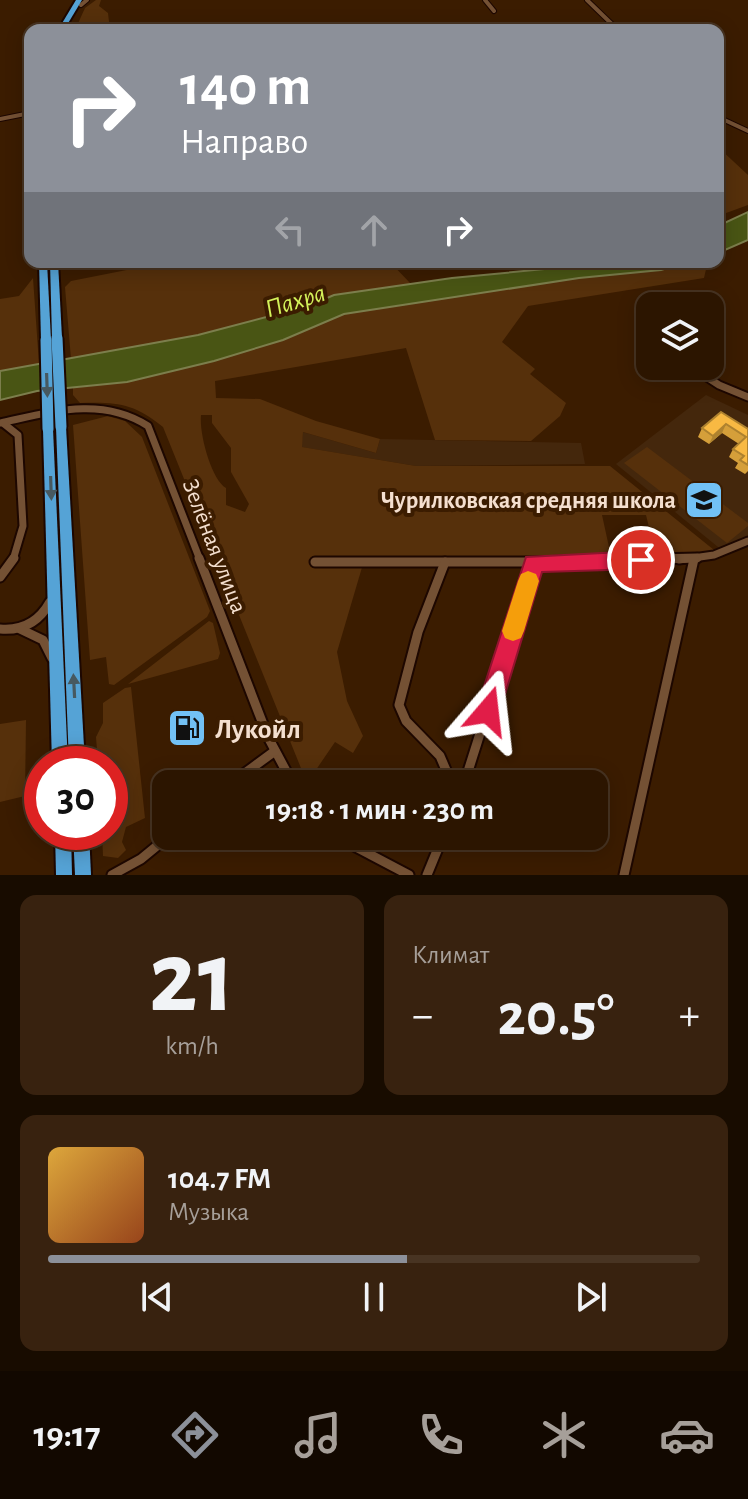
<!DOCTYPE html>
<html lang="ru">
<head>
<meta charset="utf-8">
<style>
	:root { --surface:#2c1500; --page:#38220f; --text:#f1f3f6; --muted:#a69f99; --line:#483422; --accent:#8c9099 }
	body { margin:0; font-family:"Alegreya Sans",sans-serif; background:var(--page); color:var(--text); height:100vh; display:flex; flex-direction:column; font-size:30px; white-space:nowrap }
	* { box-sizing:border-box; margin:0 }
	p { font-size:26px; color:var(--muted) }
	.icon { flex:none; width:44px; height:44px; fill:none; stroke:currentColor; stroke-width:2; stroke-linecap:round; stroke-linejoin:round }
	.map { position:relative; height:875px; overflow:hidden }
	.side { display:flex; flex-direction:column; gap:20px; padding:20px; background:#180c00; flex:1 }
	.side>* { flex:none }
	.top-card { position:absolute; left:24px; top:24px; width:700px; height:244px; border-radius:16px; box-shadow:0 4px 20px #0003,0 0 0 2px var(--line); background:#8c9099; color:#fff; overflow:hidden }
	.controls { position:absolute; left:636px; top:292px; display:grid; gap:16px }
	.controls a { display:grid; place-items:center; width:88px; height:88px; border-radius:16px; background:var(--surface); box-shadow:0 4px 20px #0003,0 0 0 2px var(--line); font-size:40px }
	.speed { position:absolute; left:24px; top:746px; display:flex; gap:16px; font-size:40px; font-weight:700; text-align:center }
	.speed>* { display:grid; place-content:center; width:104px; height:104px; border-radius:50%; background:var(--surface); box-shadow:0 4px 20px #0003,0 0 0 2px var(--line); line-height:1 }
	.speed .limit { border:12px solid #d22; background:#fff; color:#111 }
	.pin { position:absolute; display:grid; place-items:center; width:68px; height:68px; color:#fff; margin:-34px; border:4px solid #fff; border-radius:50%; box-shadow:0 2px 8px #0007 }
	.me { position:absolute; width:88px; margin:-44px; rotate:17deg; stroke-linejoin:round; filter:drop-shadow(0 0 6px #0008) }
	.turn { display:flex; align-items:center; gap:28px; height:168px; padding:0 24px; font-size:36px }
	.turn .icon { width:104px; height:104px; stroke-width:2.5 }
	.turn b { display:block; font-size:56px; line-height:68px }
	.lanes { display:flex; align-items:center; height:76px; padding:0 24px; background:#0003; justify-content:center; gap:40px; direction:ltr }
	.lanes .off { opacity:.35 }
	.big { font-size:60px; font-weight:600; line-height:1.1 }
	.side .card { flex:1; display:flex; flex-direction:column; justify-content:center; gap:12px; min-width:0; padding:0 28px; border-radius:16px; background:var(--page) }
	.side .dial { align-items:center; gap:0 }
	.dial b { font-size:104px; line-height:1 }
	.song { display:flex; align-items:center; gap:24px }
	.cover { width:96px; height:96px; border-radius:12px; background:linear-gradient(135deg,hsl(40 70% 55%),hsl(20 70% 35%)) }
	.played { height:8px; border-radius:4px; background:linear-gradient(90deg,var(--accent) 55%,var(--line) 55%) }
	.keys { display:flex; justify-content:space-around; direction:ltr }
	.heat { display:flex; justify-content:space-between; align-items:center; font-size:44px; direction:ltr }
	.side .tiles { flex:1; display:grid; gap:20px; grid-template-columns:1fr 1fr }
	.card:last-child { grid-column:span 2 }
	.trip { position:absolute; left:152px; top:770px; width:456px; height:80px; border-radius:16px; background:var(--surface); box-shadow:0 4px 20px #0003,0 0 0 2px var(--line); font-weight:600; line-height:80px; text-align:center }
	.menu { display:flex; height:128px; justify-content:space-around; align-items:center; background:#120800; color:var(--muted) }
	.menu .icon { width:56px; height:56px }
	.menu .selected { color:var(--accent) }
	.menu b { font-size:36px; color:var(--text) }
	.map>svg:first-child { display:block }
	.built { fill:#44270c }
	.green { fill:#56300b; fill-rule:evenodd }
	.water { fill:#495514; stroke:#7c7e4c; stroke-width:2 }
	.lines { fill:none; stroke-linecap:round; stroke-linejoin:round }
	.minor-far2-casing { stroke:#1d0700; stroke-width:6 }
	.minor-far1-casing { stroke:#1d0700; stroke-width:11 }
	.minor-casing { stroke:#1d0700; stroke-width:13 }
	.highway-casing { stroke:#1d0700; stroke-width:4 }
	.minor-far2 { stroke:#745134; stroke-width:4 }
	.minor-far1 { stroke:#745134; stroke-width:7 }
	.minor { stroke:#745134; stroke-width:9 }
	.highway { fill:#55a3d6; fill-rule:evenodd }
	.highway-bridge-casing { stroke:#1d0700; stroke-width:15; stroke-linecap:butt }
	.highway-bridge { stroke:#55a3d6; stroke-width:11 }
	.wall { fill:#d59f3a }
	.shaded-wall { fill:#ae822f }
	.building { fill:#f8b943; stroke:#ae822f; stroke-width:2 }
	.oneway { fill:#475960 }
	.route { fill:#e11d48; stroke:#92132f; stroke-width:2 }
	.slow { fill:#f59e0b }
	.labels { text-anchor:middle; stroke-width:8; stroke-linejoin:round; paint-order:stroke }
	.poi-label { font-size:24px; font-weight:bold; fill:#f4dfcf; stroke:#3b1c00; text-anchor:end }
	.street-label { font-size:24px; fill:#f4dfcf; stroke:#3b1c00 }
	.water-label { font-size:26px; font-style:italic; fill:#d4f25a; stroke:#3b1c00 }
	.near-poi-label { font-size:28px; font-weight:bold; fill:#f4dfcf; stroke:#3b1c00; text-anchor:start }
</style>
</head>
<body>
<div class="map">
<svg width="748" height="875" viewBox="0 0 748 875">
	<rect width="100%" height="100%" fill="#3b1c00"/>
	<g class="built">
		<polygon points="706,395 748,415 748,536 723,551 616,464"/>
		<polygon points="303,432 376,453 380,439 581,443 585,464 416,466 301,447"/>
	</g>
	<g class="green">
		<polygon points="96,0 101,0 99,6 108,13 110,30 75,30 85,8"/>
		<polygon points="718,147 748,175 748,205 718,216"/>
		<polygon points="167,262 390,262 411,284 334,295 308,306 198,335 71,359 65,287 71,281"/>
		<path d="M687,262L707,265L704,278L528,306L502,342L535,369L530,374L566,403L560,416L531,441L435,440L406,348L215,381L216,398L260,399L316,421L380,439L376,453L303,432L302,447L416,466H610L714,550L708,561L363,564L337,652L347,701L363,736L353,753L335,742L307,783L163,427C133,403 118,402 80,403L73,395V388L127,382L214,361L283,340L344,314L579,278L661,270ZM201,415H212V423L231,448V472L249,504L245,512L226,505V488C211,479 199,433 201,415ZM602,515H646L654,548L609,547Z"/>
		<polygon points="33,278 39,364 0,371 0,299 19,296"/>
		<polygon points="108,416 125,421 142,437 210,611 207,617 114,685 109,684 106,657 90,660 73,425"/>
		<polygon points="647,447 748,523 748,526 727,543 624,463"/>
		<polygon points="209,621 213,623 220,653 218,659 128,684"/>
		<polygon points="131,687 145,818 126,827 122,842 126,850 118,858 103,856 102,832 110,832 110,764 98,764 96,737 103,723 103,703 125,688"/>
		<polygon points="26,720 25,796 0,802 0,724"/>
	</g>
	<g class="water">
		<polygon points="748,212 748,240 718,253 718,226"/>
		<polygon points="618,262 687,262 661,270 579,278 344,314 283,340 214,361 127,382 37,391 0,400 0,371 198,335 308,306 334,295 452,278"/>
	</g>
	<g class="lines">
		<g class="minor-far2-casing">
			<g id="minor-far2">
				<polyline points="485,0 494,11"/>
				<polyline points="587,0 618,30"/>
				<polyline points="81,5 87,0"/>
				<polyline points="718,117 748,131"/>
				<polyline points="0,119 30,113"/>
			</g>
		</g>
		<g class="minor-far1-casing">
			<g id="minor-far1">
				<polyline points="690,366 719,385 748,397"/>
				<path d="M0,423C51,412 101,396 148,426L200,560"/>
				<polyline points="3,423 18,435 23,526 13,560"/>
				<polyline points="679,560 714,555 748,541"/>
			</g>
		</g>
		<g class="minor-casing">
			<g id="minor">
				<polyline points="199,558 268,737 293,784"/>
				<polyline points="315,562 532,562 697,558"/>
				<polyline points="445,562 418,632 399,705 406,721 440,756 452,784"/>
				<polyline points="0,577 14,558"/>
				<path d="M0,629C23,631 39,622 50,602"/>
				<polyline points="20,629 43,640 52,658"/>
				<polyline points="230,784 275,751"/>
				<polyline points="464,784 534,563"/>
				<polyline points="335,836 409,875"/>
				<polyline points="112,875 141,859 169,836"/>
				<polyline points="427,875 443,836"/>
				<polyline points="624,875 694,559"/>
			</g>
		</g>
		<g class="highway-casing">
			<g id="highway">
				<polygon points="76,0 82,0 64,30 58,30"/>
				<polygon points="39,262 47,262 51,340 46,343 41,340"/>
				<polygon points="50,262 58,262 62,338 57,341 52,338"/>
				<polygon points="61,423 66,427 85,764 69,764 56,427"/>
				<polygon points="48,425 53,429 68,764 52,764 43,429"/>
				<polygon points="55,832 71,832 72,875 56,875"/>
				<polygon points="73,832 89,832 91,875 75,875"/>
			</g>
		</g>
		<use href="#minor-far2" class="minor-far2"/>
		<use href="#minor-far1" class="minor-far1"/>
		<use href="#minor" class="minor"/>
		<use href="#highway" class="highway"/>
		<g class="highway-bridge-casing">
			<g id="highway-bridge">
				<polyline points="57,338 61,427"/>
				<polyline points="46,340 48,429"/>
			</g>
		</g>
		<use href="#highway-bridge" class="highway-bridge"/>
	</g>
	<polygon class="wall" points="721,412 748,429 748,471 745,474 735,468 738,463 729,457 733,449 739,444 722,433 709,444 698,437 702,428"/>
	<polygon class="shaded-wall" points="726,424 722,433 709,444 713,436"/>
	<polygon class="building" points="721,412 748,429 748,465 740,460 744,456 733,449 746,437 726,424 713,436 702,428"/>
	<defs><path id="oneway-solid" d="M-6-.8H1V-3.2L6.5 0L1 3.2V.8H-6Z" transform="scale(2)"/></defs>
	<g class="oneway">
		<use href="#oneway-solid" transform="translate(47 385) rotate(88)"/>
		<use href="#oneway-solid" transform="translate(51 488) rotate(88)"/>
		<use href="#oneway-solid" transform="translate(74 686) rotate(-93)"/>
	</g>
	<polygon class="route" points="641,551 648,554 651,560 648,566 641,569 542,572 500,711 496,719 488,722 479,719 476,711 526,557"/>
	<polygon class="slow" points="528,571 536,574 539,581 524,631 521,638 513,641 505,638 502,631 518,581 521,574"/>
	<defs>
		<g id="school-square" transform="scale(2)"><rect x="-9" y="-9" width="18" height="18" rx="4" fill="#72c1f5" stroke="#3b1c00"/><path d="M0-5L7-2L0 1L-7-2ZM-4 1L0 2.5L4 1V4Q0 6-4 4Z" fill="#111"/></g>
		<g id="fuel-square" transform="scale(2)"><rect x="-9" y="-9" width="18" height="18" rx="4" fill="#72c1f5" stroke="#3b1c00"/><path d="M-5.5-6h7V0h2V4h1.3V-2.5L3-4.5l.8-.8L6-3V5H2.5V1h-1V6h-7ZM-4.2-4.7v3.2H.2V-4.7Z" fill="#111"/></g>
	</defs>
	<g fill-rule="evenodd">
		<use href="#school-square" x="704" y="500"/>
		<use href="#fuel-square" x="187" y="728"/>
	</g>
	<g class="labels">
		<g class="poi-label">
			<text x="676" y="508">Чурилковская средняя школа</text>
		</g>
		<g class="street-label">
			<text transform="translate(215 546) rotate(69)" y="8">Зелёная улица</text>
		</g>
		<g class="water-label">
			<text transform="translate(295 300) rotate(-17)" y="9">Пахра</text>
		</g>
		<g class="near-poi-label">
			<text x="215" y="738">Лукойл</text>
		</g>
	</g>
</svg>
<div class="controls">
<a><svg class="icon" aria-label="layers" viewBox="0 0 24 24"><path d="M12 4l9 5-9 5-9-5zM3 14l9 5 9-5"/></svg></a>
</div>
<div class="speed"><div class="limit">30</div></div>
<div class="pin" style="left:641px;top:560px;background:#d93025"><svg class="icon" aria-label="arrive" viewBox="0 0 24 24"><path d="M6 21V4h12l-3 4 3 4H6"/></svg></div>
<svg class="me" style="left:488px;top:711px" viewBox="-20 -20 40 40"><path d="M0-17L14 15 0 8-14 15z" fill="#e11d48" stroke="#fff" stroke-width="4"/></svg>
<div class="trip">19:18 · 1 мин · 230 m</div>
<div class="top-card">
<div class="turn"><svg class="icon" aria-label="right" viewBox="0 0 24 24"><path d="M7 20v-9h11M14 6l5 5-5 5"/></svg><div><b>140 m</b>Направо</div></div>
<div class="lanes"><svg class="icon off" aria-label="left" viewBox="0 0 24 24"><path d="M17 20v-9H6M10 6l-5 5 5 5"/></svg><svg class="icon off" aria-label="ahead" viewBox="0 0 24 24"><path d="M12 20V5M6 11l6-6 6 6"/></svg><svg class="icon" aria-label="right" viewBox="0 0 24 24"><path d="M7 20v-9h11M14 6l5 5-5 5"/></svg></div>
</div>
</div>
<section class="side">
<div class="tiles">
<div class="card dial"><b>21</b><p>km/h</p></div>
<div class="card"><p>Климат</p>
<div class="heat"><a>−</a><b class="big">20.5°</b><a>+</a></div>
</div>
<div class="card">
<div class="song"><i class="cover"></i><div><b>104.7 FM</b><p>Музыка</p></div></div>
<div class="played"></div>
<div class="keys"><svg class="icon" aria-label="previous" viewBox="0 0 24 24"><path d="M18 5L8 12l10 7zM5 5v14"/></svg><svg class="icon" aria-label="pause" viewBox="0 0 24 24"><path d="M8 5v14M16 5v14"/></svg><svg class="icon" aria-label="next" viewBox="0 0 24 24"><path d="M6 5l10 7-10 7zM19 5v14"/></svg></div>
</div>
</div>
</section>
<nav class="menu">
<b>19:17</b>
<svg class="icon selected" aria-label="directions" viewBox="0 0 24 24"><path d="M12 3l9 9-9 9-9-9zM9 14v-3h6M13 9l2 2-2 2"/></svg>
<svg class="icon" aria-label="music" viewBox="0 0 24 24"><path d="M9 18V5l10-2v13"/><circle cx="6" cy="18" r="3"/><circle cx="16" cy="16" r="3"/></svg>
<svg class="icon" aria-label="phone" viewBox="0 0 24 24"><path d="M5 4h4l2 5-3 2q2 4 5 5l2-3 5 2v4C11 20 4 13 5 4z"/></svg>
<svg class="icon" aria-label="climate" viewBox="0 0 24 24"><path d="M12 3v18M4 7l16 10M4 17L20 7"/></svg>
<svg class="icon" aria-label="car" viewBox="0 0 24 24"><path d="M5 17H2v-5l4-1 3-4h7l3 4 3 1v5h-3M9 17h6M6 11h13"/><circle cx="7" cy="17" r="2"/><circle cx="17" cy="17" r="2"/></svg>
</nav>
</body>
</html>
